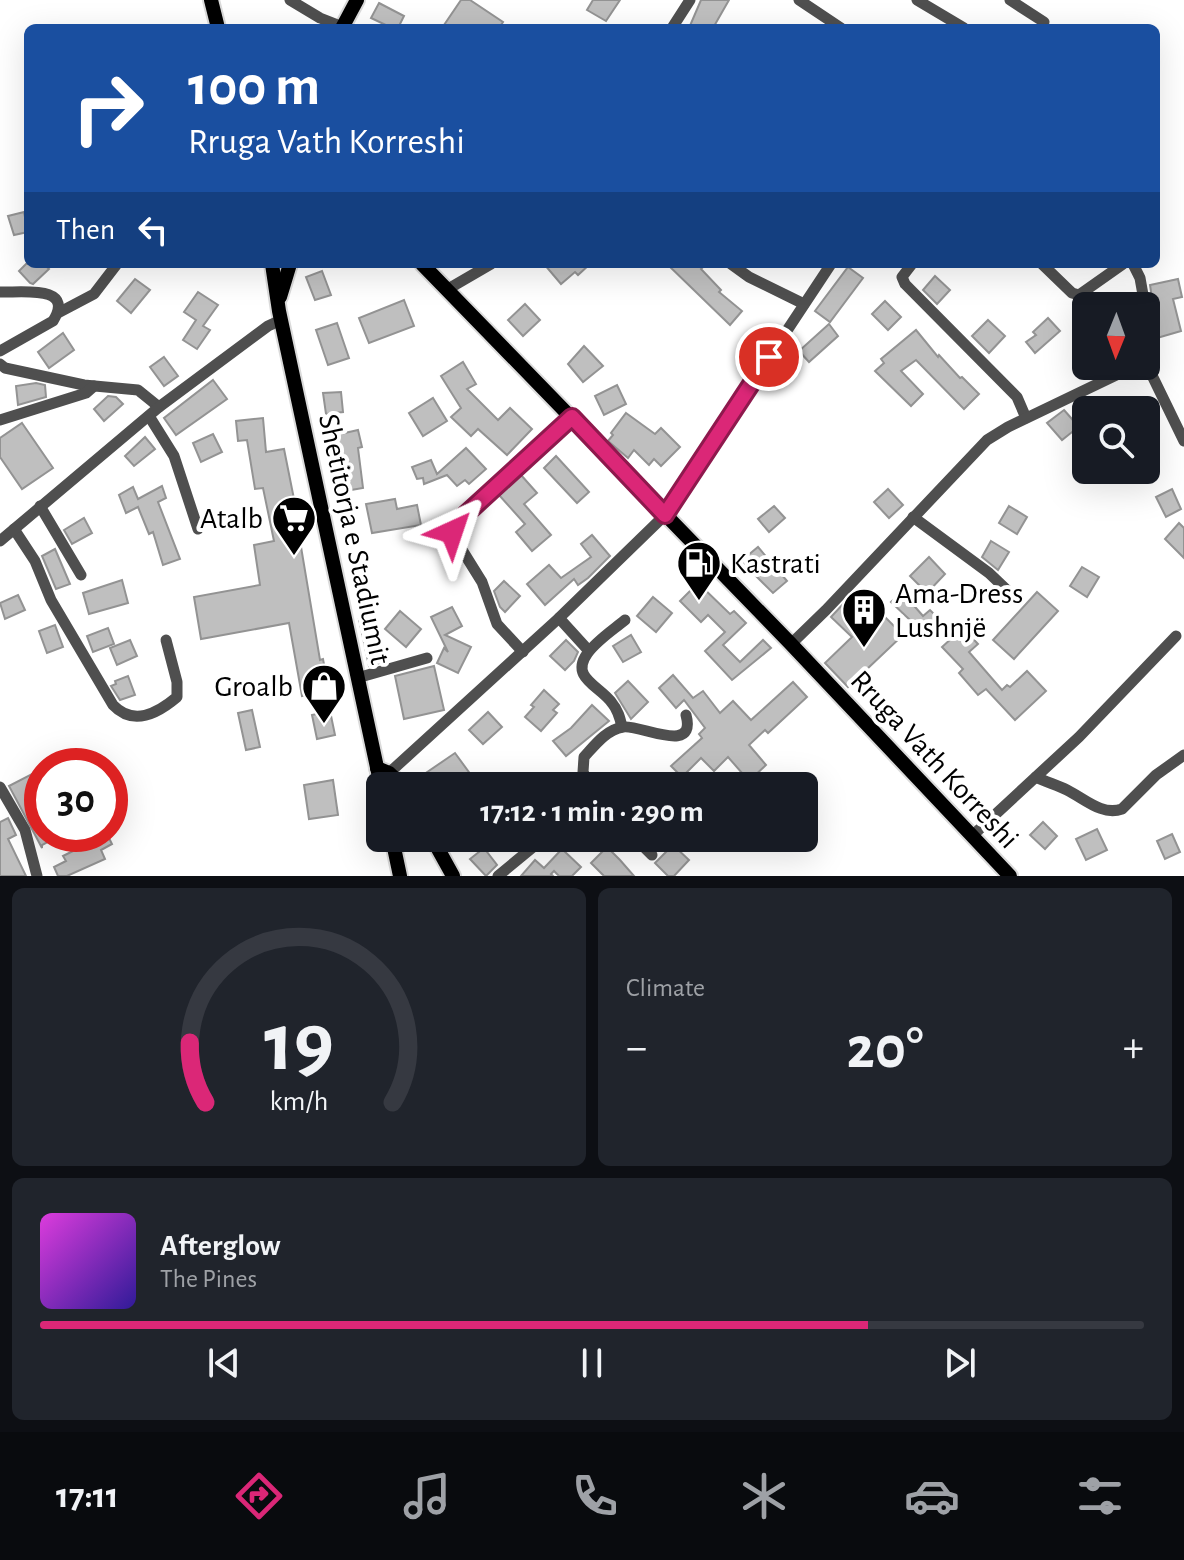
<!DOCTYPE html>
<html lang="en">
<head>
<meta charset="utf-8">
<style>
	:root { --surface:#171b24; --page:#20242c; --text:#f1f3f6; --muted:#9ea1a6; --line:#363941; --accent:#db2777 }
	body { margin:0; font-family:"Alegreya Sans",sans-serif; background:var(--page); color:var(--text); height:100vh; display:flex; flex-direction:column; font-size:30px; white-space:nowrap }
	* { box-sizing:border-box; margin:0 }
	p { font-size:26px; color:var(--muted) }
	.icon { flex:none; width:44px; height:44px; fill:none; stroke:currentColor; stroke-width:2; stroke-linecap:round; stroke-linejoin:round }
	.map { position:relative; height:876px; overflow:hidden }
	.panel { display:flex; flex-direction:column; gap:12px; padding:12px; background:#0d0f14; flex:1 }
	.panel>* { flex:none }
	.top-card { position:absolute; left:24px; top:24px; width:1136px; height:244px; border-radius:12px; box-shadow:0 8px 32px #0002; background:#1a4fa0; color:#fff; overflow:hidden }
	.needle { width:52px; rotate:181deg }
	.tools { position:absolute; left:1072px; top:292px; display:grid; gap:16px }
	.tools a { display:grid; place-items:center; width:88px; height:88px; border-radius:12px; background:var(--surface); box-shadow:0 8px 32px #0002; font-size:40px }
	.speed { position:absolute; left:24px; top:748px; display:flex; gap:16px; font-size:40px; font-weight:700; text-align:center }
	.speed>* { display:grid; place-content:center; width:104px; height:104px; border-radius:50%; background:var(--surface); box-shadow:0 8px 32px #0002; line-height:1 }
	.speed .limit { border:12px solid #d22; background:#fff; color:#111 }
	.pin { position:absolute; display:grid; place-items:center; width:68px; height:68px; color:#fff; margin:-34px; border:4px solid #fff; border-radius:50%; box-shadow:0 2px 8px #0007 }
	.me { position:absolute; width:88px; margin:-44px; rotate:42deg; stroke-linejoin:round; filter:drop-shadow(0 0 6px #0008) }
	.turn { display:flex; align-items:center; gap:28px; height:168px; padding:0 32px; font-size:36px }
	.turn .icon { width:104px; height:104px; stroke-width:2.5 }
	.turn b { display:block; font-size:56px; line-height:68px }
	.then { display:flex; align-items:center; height:76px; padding:0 32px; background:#0003; gap:16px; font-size:30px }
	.big { font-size:60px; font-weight:600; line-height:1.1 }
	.panel .card { flex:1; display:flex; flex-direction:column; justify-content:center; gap:12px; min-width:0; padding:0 28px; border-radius:12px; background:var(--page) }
	.panel .dial { align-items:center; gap:0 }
	.dial svg { height:208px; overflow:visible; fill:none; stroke:var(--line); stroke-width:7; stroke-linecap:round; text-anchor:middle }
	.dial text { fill:var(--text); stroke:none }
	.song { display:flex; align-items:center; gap:24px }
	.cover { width:96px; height:96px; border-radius:12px; background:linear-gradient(135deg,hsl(300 70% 55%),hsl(250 70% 35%)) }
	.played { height:8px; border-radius:4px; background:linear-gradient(90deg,var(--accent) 75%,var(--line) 75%) }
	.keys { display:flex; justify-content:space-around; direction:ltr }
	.heat { display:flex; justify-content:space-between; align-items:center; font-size:44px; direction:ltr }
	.panel .tiles { flex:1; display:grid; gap:12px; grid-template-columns:1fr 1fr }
	.card:last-child { grid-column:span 2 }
	.trip { position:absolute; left:366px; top:772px; width:452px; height:80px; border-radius:12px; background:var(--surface); box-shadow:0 8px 32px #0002; font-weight:600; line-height:80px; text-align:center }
	.menu { display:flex; height:128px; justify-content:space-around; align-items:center; background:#090b0e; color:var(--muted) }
	.menu .icon { width:56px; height:56px }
	.menu .active { color:var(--accent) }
	.menu b { font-size:36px; color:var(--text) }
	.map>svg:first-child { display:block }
	.building { fill:#bfbfbf; stroke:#939393; stroke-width:2 }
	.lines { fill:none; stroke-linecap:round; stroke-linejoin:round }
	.major-casing { stroke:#dbdbdb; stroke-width:18 }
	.minor { stroke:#4f4f4f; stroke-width:11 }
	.major { stroke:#000; stroke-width:14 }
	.route-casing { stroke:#8e194d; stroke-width:20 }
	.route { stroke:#db2777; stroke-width:14 }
	.labels { text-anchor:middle; stroke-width:8; stroke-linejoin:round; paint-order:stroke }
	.poi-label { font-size:30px; fill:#000; stroke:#fff; text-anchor:end }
	.street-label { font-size:30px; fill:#000; stroke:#fff }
</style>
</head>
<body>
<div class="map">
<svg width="1184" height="876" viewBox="0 0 1184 876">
	<rect width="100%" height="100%" fill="#fff"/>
	<g class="building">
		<polygon points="461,0 470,0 503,22 499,28 442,28"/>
		<polygon points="593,0 620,0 606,21 587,10"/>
		<polygon points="701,0 729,0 713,28 689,28"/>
		<polygon points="379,3 404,16 398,28 392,28 371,18"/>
		<polygon points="24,212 28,232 14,235 8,216"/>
		<polygon points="26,264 44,264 49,269 33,284 30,283 19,271"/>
		<polygon points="544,264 590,264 578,275 575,272 561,284"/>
		<polygon points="667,264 706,264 701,269 721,290 719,292 742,311 730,325"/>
		<polygon points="848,267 863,278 830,322 815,311"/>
		<polygon points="322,271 331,295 315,300 306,277"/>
		<polygon points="935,276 950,290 937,304 923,290"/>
		<polygon points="135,279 150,290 131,313 117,301"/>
		<polygon points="1178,279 1182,297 1173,299 1181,331 1157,338 1151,317 1153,305 1150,285"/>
		<polygon points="198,292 218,305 203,326 210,330 197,349 183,340 196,320 184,312"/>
		<polygon points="404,300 414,326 369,343 359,318"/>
		<polygon points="885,301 901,317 888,330 872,314"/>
		<polygon points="525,304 540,320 523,336 508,320"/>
		<polygon points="1048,318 1060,331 1035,353 1026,342 1036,335 1033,332"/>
		<polygon points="988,320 1005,336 989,353 972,336"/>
		<polygon points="337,323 349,358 328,365 316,330"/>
		<polygon points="829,324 838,336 809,362 799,351"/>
		<polygon points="916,330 938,357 939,355 960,378 962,377 979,394 964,409 916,360 901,371 923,394 911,406 875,371 884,363 881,359"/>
		<polygon points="63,333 74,350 49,368 38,352"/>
		<polygon points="584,346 603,366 583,382 568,364"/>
		<polygon points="164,357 178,376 164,386 150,367"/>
		<polygon points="463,362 476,384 467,389 498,420 510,408 532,429 507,455 478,429 471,436 451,417 461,408 441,376"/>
		<polygon points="213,380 227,399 176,435 164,418"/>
		<polygon points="36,383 45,385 46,397 18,405 16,386"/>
		<polygon points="617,385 626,404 604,415 595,396"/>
		<polygon points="341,392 343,412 326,414 323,393"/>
		<polygon points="108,396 116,397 123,404 104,421 94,409"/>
		<polygon points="433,398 447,421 423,436 409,413"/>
		<polygon points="1064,410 1086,435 1086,447 1072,432 1062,440 1047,423"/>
		<polygon points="626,413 655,434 661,428 680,447 661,466 654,459 649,465 634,450 628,458 608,441 613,435 611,433"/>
		<polygon points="263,418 266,452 284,449 300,529 298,529 320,660 323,659 329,691 302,696 289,623 201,639 194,597 260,585 254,545 274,541 263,488 255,489 247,440 238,441 236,421"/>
		<polygon points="22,423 53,468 22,489 0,457 0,438"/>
		<polygon points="358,430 362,447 358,448 363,488 345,491 337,452 330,454 327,437"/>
		<polygon points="213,434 222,452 201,462 193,443"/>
		<polygon points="145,437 155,449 134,466 125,456"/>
		<polygon points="466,448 486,469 469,484 465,480 457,486 447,475 424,484 423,478 417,479 412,467 431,460 437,474"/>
		<polygon points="556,456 589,492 577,503 544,468"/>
		<polygon points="521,475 537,493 524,504 551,535 532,551 516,532 525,524 499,495"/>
		<polygon points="162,486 166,498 158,502 180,559 163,565 153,532 149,534 138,507 126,513 119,495 133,487 138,499"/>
		<polygon points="888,489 903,505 889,518 874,502"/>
		<polygon points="1172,489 1181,509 1166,517 1156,497"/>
		<polygon points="395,499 397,509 417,505 421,525 372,533 366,504"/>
		<polygon points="774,506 785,518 769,532 758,519"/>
		<polygon points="1009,506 1027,517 1017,534 999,523"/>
		<polygon points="84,518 92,533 72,544 64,530"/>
		<polygon points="1179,523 1184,528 1184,558 1165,539"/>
		<polygon points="592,535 610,556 588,578 578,585 574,579 545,605 527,584 549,565 561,578 591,557 581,544"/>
		<polygon points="991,541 1009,552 998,570 982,557"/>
		<polygon points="758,547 787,581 773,593 741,561"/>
		<polygon points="55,549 70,584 56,589 42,556"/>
		<polygon points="929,557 945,574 927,593 910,576"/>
		<polygon points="1082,567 1099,577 1087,597 1070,586"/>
		<polygon points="122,580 128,603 89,614 83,593"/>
		<polygon points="504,581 520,596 505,612 500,607 494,591"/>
		<polygon points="698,583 730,614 734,611 746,623 723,645 740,662 763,640 771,648 732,680 705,651 725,632 708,615 701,622 680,601"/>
		<polygon points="902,592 923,616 930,610 943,623 929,638 891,602"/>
		<polygon points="1037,592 1058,611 1014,659 993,640"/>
		<polygon points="18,595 25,610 5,619 0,603"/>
		<polygon points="653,597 672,613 656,632 637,616"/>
		<polygon points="845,602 867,623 881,613 903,635 848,687 825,663 852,637 831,617"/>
		<polygon points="452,607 462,626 445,635 471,647 458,673 437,663 444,648 448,652 431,617"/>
		<polygon points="400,611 421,629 406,647 385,629"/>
		<polygon points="373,618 383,662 369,666 359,619"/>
		<polygon points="55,625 63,647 47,653 39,631"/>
		<polygon points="108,628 114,644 93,652 87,636"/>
		<polygon points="963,628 978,644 969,652 1002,690 1007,685 1010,687 1027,671 1046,691 1015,720 986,689 978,695 959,673 963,669 942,647"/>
		<polygon points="631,635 641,652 623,662 613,646"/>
		<polygon points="130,640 137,656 117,665 110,648"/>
		<polygon points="566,640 578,652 574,661 565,670 550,656"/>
		<polygon points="434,666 444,710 404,719 395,676"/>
		<polygon points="673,675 693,698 703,691 720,713 733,701 751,720 793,682 807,697 768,733 765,730 749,745 766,765 749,781 728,757 714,771 701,758 682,777 671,766 702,738 699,734 705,728 684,700 676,708 659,688"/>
		<polygon points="128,676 135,695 120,700 111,686 116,684 115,681"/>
		<polygon points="628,681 648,702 631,719 615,693"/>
		<polygon points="544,690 559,704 553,710 557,713 541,731 525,717 534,707 531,705"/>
		<polygon points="592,705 609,721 566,756 553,741 571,728"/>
		<polygon points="252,710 260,747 246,750 238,713"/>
		<polygon points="330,711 335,735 317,739 312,715"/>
		<polygon points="488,712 502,727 483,744 469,730"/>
		<polygon points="455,753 479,786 426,786 420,777"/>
		<polygon points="32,774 42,793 42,834 62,834 42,845 42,848 9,786"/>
		<polygon points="333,780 338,815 309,819 304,785"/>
		<polygon points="8,818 16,835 8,839 26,876 0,876 0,822"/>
		<polygon points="1043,822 1057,836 1045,849 1030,835"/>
		<polygon points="1097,829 1107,850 1086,860 1076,839"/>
		<polygon points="86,834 107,834 112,844 101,850 105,859 67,876 58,876 54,867 66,861 63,856 91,842"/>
		<polygon points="1172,834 1180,852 1165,859 1157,841"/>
		<polygon points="673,845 689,860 674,876 668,876 655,863"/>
		<polygon points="607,847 620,860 634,876 604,876 591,863"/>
		<polygon points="484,848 497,865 486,876 470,859"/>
		<polygon points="562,849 581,867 572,876 559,876 554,871 551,874 553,876 521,876 535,860 544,868"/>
	</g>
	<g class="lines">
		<g class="major-casing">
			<g id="major">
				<polyline points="211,0 218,28"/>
				<polyline points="342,28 357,0"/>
				<polyline points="272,264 279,311 381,786"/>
				<polyline points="422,264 791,644 1010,876"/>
				<polyline points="280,297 290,264"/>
				<polyline points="377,768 389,773 403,786"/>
				<polyline points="392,838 400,876"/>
				<polyline points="432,838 453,876"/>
			</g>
		</g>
		<g class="minor">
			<polyline points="290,0 320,18 343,27"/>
			<polyline points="799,0 841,28"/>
			<polyline points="917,0 964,28"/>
			<polyline points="1010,0 1044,22"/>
			<polyline points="672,28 690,0"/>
			<polyline points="731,264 749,277 804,304"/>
			<polyline points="912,264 902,277 905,284 1017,397 1026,418"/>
			<polyline points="1042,264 1072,293 1079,295 1123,264"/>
			<polyline points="1133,264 1140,278 1145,306"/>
			<polyline points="448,289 491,264"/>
			<path d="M0,292C19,293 76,284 53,321L0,351"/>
			<polyline points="58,313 94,294 117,264"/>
			<polyline points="1146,363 1184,441"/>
			<polyline points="0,364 5,368 84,385 138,390 159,407"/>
			<polyline points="149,416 174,456 198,529"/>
			<polyline points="0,420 86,393 94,386"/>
			<polyline points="40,506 81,575"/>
			<polyline points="913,517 989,573 1010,593"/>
			<path d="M14,529L35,561L51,600L113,705C133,726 157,714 177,697V682L166,640"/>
			<polyline points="0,541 159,407 268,326 281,320"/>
			<polyline points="559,618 589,651"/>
			<polyline points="791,644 826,610 987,440 1008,427 1135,366"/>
			<polyline points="523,652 497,624 482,582 454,537 454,525 572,417"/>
			<polyline points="357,678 427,658"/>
			<path d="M622,727C620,718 618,710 612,703C600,686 570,678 587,654C596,641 613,630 625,620"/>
			<polyline points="389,773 559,618 665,515 831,264"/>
			<path d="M1036,777C1046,782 1057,785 1067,790C1085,799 1102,816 1122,809L1156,775L1184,755"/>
			<path d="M590,786L583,772L584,757C595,745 606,730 623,727C640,724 697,756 686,715"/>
			<polyline points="0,787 25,830 37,876"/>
			<polyline points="972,836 1079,737 1176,636"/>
			<polyline points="635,838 652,855"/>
			<polyline points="498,876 544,838"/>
		</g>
		<use href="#major" class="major"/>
	</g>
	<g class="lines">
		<g class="route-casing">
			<polyline id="route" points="452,532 454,525 572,417 665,515 769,357"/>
		</g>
		<use href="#route" class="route"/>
	</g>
	<defs>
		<g id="supermarket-pin" transform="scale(2.3)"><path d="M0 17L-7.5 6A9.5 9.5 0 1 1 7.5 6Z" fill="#000" stroke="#fff"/><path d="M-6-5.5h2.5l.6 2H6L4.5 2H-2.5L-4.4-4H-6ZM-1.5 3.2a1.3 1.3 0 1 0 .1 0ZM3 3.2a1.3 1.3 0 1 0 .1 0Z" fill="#fff"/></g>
		<g id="fuel-pin" transform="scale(2.3)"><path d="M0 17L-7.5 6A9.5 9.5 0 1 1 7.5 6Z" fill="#000" stroke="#fff"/><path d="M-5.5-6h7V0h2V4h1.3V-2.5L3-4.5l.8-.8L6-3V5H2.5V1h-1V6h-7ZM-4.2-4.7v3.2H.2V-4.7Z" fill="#fff"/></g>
		<g id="building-pin" transform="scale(2.3)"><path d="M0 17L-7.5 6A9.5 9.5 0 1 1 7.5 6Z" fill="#000" stroke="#fff"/><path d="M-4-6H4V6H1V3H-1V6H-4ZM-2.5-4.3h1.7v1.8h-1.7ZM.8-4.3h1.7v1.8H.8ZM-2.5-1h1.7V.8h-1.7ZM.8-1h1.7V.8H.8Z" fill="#fff"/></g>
		<g id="shop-pin" transform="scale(2.3)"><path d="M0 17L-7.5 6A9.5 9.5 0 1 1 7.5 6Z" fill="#000" stroke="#fff"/><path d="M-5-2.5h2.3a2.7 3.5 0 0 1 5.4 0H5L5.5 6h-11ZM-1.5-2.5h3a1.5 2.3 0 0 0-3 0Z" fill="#fff"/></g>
	</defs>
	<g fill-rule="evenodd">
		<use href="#supermarket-pin" x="294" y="518"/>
		<use href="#fuel-pin" x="699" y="563"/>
		<use href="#building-pin" x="864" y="610"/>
		<use href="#shop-pin" x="324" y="686"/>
	</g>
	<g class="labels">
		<g class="poi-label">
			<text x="263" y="528">Atalb</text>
			<text x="730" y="573" text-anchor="start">Kastrati</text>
			<text x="895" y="603" text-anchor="start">Ama-Dress<tspan x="895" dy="34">Lushnjë</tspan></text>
			<text x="293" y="696">Groalb</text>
		</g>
		<g class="street-label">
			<text transform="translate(355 539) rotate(78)" y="10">Shetitorja e Stadiumit</text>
			<text transform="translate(935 759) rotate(47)" y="10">Rruga Vath Korreshi</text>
		</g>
	</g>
</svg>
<div class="tools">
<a><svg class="needle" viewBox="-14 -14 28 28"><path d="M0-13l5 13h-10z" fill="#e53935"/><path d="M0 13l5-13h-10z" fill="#9ea1a6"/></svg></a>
<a><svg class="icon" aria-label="search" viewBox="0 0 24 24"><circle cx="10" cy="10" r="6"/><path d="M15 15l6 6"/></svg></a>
</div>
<div class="speed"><div class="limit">30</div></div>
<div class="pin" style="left:769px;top:357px;background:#d93025"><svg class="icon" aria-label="arrive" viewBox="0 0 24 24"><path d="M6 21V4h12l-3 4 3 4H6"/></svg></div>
<svg class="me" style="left:452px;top:532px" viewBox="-20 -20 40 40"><path d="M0-17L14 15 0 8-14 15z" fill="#db2777" stroke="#fff" stroke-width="4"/></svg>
<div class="trip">17:12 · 1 min · 290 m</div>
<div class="top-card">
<div class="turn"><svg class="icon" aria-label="right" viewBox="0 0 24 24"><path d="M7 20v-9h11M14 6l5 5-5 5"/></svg><div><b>100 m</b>Rruga Vath Korreshi</div></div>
<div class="then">Then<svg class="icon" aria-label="left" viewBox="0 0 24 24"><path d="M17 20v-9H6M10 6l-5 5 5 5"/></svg></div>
</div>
</div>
<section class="panel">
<div class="tiles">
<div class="card dial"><svg viewBox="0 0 100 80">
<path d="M14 69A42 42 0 1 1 86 69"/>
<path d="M14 69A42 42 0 0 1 8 46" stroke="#db2777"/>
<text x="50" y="56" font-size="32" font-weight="700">19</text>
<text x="50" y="72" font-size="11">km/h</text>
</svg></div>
<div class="card"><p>Climate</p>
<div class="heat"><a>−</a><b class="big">20°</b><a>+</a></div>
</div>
<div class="card">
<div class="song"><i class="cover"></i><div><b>Afterglow</b><p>The Pines</p></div></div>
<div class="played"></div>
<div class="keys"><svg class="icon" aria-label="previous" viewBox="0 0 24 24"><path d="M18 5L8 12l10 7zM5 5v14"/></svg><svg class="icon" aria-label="pause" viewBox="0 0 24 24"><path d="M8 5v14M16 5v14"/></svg><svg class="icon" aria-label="next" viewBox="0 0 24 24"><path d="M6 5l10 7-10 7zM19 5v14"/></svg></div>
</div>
</div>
</section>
<nav class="menu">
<b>17:11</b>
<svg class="icon active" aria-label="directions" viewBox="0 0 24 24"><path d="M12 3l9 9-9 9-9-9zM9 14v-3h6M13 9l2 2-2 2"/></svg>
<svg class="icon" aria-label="music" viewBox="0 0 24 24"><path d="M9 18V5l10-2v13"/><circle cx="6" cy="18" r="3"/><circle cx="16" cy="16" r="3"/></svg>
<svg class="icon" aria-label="phone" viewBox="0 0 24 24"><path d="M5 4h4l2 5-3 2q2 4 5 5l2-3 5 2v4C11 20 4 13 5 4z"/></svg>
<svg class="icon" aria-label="climate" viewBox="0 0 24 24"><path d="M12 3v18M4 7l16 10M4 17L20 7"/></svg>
<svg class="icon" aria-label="car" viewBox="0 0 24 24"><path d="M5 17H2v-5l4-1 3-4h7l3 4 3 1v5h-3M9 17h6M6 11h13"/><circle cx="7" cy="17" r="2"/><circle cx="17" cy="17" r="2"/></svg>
<svg class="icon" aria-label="filters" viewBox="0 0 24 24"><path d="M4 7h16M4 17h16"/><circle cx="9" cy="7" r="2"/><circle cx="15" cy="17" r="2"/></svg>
</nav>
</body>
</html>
